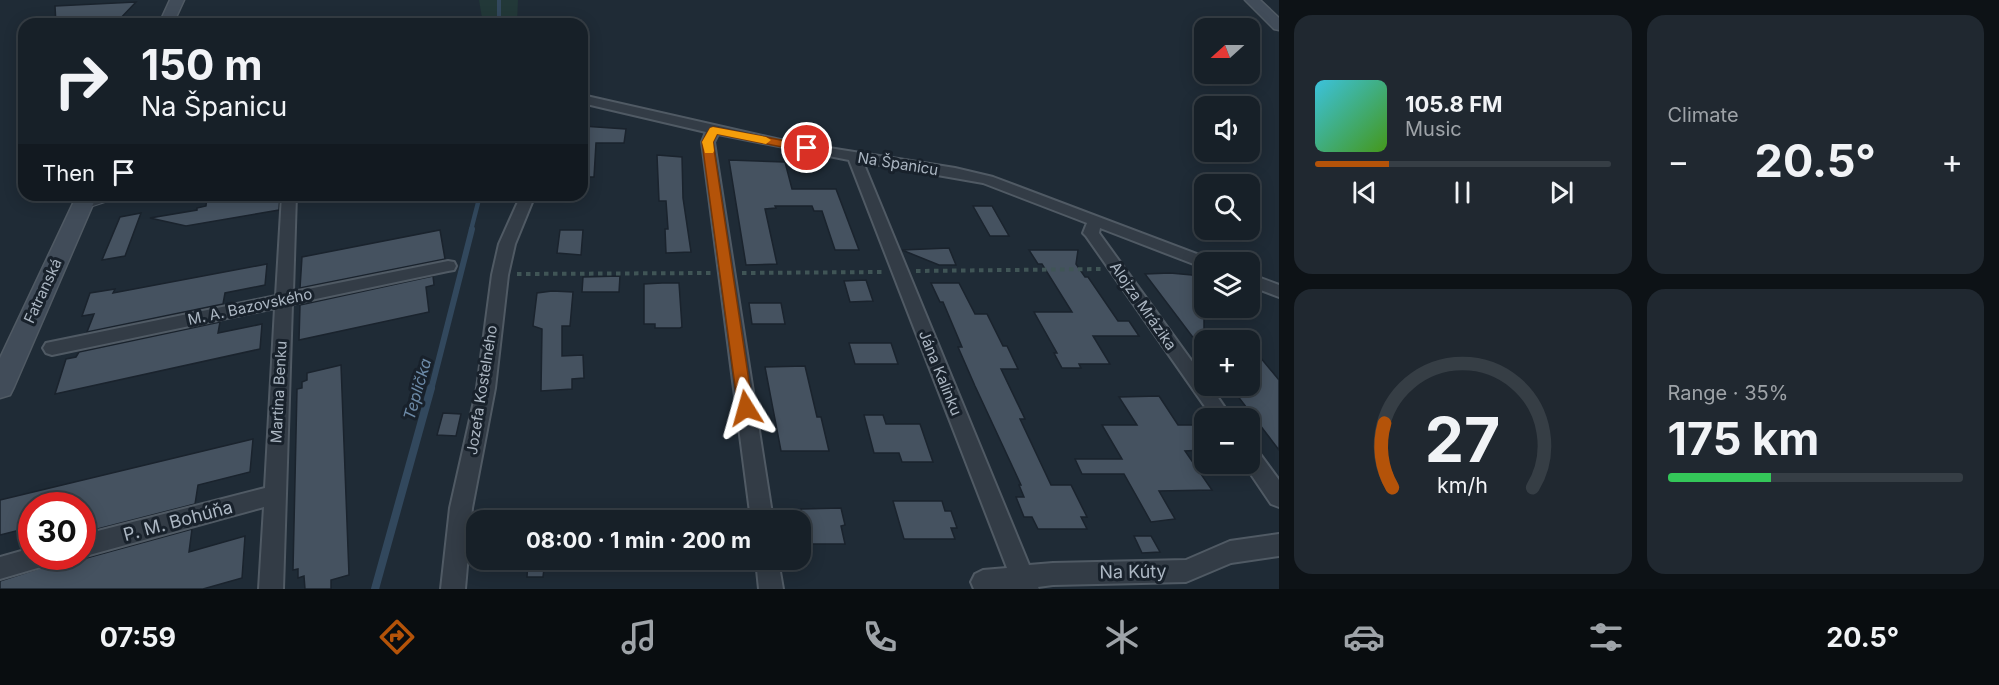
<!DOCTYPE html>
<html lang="en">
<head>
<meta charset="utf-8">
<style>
	:root { --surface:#172028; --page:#202830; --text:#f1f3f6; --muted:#9ea3a8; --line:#363e45; --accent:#b45309 }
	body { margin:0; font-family:Inter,sans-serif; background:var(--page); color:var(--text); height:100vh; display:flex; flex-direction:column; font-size:22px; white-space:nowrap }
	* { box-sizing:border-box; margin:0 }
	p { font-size:20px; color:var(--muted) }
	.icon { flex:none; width:33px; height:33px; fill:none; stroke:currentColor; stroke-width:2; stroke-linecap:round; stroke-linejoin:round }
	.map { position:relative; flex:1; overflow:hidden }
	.drawer { display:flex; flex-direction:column; gap:15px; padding:15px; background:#0d1216; width:720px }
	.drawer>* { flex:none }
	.guide { position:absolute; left:18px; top:18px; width:570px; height:183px; border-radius:18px; box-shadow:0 3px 15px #0003,0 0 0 2px var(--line); background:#172028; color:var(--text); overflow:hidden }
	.needle { width:39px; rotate:249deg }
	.controls { position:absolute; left:1194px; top:18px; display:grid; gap:12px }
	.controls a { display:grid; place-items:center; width:66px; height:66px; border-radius:12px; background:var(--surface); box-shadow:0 3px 15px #0003,0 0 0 2px var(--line); font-size:30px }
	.speed { position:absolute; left:18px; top:492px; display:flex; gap:12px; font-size:30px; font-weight:700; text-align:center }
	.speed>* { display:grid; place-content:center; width:78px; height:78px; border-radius:50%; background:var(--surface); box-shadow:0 3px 15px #0003,0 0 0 2px var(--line); line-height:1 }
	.speed .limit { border:9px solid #d22; background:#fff; color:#111 }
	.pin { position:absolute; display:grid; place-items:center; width:51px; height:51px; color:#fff; margin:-26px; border:3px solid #fff; border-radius:50%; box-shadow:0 2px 6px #0007 }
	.me { position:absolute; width:66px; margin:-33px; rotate:352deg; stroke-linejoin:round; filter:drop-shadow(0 0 4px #0008) }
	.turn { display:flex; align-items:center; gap:21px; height:126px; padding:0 24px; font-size:27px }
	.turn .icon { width:78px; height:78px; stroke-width:2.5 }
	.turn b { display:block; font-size:42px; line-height:51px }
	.then { display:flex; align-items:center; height:57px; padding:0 24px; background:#0003; gap:12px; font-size:22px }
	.big { font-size:45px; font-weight:700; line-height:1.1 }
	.drawer .widget { flex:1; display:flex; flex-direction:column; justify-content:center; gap:9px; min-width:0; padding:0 21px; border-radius:18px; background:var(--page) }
	.drawer .dial { align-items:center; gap:0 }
	.dial svg { height:156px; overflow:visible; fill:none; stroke:var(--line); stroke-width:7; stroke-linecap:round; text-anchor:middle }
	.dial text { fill:var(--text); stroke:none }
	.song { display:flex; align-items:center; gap:18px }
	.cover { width:72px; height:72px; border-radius:9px; background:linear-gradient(135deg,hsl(190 70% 55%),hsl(100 70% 35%)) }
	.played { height:6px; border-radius:3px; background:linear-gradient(90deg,var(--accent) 25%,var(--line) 25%) }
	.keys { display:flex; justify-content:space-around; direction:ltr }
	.heat { display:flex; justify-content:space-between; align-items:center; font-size:33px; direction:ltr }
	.charge { height:9px; border-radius:4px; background:linear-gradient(90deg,#34c759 35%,var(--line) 0) }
	.drawer .tiles { flex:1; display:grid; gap:15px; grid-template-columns:repeat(2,1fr) }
	.trip { position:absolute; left:466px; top:510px; width:345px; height:60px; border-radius:18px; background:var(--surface); box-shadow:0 3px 15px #0003,0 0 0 2px var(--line); font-weight:700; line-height:60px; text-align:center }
	.tab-bar { display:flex; height:96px; justify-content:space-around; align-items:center; background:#090d10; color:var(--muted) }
	.tab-bar .icon { width:42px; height:42px }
	.tab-bar .selected { color:var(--accent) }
	.tab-bar b { font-size:27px; color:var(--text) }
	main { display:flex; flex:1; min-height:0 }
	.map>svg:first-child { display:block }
	.green { fill:#223838 }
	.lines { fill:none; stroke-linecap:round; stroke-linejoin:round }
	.stream-far3 { stroke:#32485d; stroke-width:4 }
	.stream-far2 { stroke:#32485d; stroke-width:4.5 }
	.stream-far1 { stroke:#32485d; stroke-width:6 }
	.stream { stroke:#32485d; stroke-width:8 }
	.building { fill:#455260; stroke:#1a232d; stroke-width:1.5 }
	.service-casing { stroke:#505a64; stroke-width:9 }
	.minor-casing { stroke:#505a64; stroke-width:4 }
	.secondary-casing { stroke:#505a64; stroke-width:3 }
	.path { stroke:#405556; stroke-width:4; stroke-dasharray:4.5 4.5; stroke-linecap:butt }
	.service { stroke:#333c46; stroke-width:7 }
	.minor { fill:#333c46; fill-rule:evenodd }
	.secondary { fill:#414c59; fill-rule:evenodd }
	.route { fill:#b45309; stroke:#753606; stroke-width:1.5 }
	.slow { fill:#f59e0b }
	.labels { text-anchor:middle; stroke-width:6; stroke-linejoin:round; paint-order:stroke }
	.street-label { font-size:15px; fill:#acb7c3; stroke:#18212b }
	.water-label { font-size:16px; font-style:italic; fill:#6d8ba8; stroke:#18212b }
	.near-street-label { font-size:18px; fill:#acb7c3; stroke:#18212b }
</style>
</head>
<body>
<main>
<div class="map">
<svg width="1279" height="589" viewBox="0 0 1279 589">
	<rect width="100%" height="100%" fill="#1f2b36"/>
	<polygon class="green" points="479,0 518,0 517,24 483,24"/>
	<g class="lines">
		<polyline class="stream-far3" points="499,0 499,24"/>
		<polyline class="stream-far2" points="471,230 480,195"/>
		<polyline class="stream-far1" points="431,390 472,229"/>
		<polyline class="stream" points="375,589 431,388"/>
	</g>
	<g class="building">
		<polygon points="136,2 115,24 56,24 55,6"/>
		<polygon points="582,126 626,129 624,143 596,143 594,177 582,177"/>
		<polygon points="657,155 682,157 683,198 691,252 666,253 665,229 668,229 666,201 659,201"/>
		<polygon points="729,160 785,162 792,189 836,189 859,250 835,250 822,211 814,211 812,206 775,206 776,208 765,209 777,264 746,265"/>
		<polygon points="238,195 237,201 280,195 279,210 186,226 150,218 197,210 197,208 206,206 207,196"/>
		<polygon points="973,206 992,206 1009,236 990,236"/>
		<polygon points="141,213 125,256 102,260 120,217"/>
		<polygon points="440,230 445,259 300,288 302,257"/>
		<polygon points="560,230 583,230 581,255 557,253"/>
		<polygon points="949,248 956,265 939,265 902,250"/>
		<polygon points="1029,250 1078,250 1076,264 1085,277 1088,277 1118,321 1129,321 1139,336 1093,336 1110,364 1079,364 1081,368 1062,368 1054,353 1057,353 1034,312 1072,312 1042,264 1038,264"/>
		<polygon points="267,264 265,285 225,293 223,304 87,332 94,314 82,316 90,293 115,289 113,293"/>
		<polygon points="1170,273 1192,275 1204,290 1204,352 1145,274"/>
		<polygon points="433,276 434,285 426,287 429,312 299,340 300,305"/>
		<polygon points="620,276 619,292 582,292 583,277"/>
		<polygon points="866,280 873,301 850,302 844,281"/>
		<polygon points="662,283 679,283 682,327 680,328 655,328 655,324 644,324 644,284"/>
		<polygon points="931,283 959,283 975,314 987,314 1003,346 1007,346 1018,369 1001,369 1025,419 1020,419 1051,485 1071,485 1087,517 1081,517 1087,529 1038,529 1032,517 1024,517 1016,497 1024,497 1019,485 1021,485 975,386 958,347 962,347 943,302 940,302"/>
		<polygon points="552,291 573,292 570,326 562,326 562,356 583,355 584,378 572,379 572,389 541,391 542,329 533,326 537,293"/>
		<polygon points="749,303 781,303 785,324 752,324"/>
		<polygon points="220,322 218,333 262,324 260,349 55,394 66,359 76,357 79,352"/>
		<polygon points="849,343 891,343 898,364 855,364"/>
		<polygon points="1250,345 1279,380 1279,450 1230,386 1250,386"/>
		<polygon points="341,365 349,575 331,580 331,589 305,589 304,576 298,578 298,569 293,570 297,389 302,388 302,382 307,380 307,373"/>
		<polygon points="805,366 817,417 821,417 829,451 781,451 765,367"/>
		<polygon points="1159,396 1178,425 1197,425 1204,436 1204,450 1185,451 1212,490 1159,491 1175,519 1151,522 1124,474 1082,474 1075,459 1122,459 1102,425 1137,425 1119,397"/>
		<polygon points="443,413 461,414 456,436 437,435"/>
		<polygon points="864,415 883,415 886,424 920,424 933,462 902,462 899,453 874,453"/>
		<polygon points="253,439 250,472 198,485 195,504 82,533 84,506 32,506 32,523 25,524 24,529 0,535 0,500"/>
		<polygon points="893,501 942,501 945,511 951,511 957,528 951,528 955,539 904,539"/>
		<polygon points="841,508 845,525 841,526 845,544 801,544 801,509"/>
		<polygon points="192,529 189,552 245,536 242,578 203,589 0,589 0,581 53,564 79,557 83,559"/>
		<polygon points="1134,536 1151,536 1160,552 1142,553"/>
		<polygon points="528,560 545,560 543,577 527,577"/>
	</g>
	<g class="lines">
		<g class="service-casing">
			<polyline id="service" points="85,205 115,195"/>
		</g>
		<g class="minor-casing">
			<g id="minor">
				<polygon points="582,95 785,141 955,168 993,177 1210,259 1212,262 1204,262 1204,268 1100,228 1099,233 1204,378 1204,386 1210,386 1232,418 1213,418 1086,236 1083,233 1087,223 983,183 863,162 1029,565 1053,563 1186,560 1230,541 1279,534 1279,556 1231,563 1186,582 1053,585 1038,587 1039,589 974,589 971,582 975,574 983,570 1007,568 849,160 718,134 714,142 773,520 751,520 702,142 706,132 582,103"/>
				<polygon points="282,195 296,195 293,292 448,261 454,262 456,266 454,270 448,271 292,304 283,589 259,589 264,507 82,557 81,556 82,535 265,488 275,308 52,355 46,353 43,348 46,343 276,296"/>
				<polygon points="521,195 535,195 515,244 508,275 495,388 472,508 465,589 441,589 450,508 477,388 492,275 499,244"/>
				<polygon points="1250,274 1279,285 1279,297 1250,286"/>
				<polygon points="1250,447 1257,450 1279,480 1279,507 1271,504 1244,464 1250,464"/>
				<polygon points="32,548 32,556 54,556 51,564 0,579 0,557"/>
				<polygon points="756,560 778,560 783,589 759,589"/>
			</g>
		</g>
		<g class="secondary-casing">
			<g id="secondary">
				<polygon points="170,0 184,0 173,24 159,24"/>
				<polygon points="1245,0 1260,0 1279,18 1279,30 1274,29"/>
				<polygon points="77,195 97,195 14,387 10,395 0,398 0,358"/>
			</g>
		</g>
		<g class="path">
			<polyline points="916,271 1101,269"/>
			<polyline points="742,273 885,272"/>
			<polyline points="517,274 711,273"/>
		</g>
		<use href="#service" class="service"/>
		<use href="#minor" class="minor"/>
		<use href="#secondary" class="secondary"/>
	</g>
	<polygon class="route" points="713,127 807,145 813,148 807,152 717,134 713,142 753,408 751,413 746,415 740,413 738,408 702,142 710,128"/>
	<polygon class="slow" points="713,127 766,137 771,140 766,144 717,134 713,142 714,151 713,153 705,153 702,142 710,128"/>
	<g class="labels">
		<g class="street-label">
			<text transform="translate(898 164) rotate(9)" y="5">Na Španicu</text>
			<text transform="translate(43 291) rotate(-65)" y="5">Fatranská</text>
			<text transform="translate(1143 306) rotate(55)" y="5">Alojza Mrázika</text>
			<text transform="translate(250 307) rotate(-12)" y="5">M. A. Bazovského</text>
			<text transform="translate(940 373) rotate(68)" y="5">Jána Kalinku</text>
			<text transform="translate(482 390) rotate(-81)" y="5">Jozefa Kostelného</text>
			<text transform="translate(279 392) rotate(-87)" y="5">Martina Benku</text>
		</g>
		<g class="water-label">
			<text transform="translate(417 389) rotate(-74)" y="6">Teplička</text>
		</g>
		<g class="near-street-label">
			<text transform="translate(178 521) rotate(-15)" y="6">P. M. Bohúňa</text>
			<text transform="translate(1133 572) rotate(-1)" y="6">Na Kúty</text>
		</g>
	</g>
</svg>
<div class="controls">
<a><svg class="needle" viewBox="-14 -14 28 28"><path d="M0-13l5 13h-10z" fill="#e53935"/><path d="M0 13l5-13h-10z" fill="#9ea3a8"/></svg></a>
<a><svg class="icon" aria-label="sound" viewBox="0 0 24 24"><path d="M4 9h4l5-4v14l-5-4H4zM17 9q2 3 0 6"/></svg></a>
<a><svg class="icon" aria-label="search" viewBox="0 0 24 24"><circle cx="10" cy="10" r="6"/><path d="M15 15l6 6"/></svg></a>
<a><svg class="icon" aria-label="layers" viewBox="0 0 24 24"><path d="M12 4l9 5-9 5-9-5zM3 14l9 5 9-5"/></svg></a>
<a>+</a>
<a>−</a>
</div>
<div class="speed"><div class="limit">30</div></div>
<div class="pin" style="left:807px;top:148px;background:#d93025"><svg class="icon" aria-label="arrive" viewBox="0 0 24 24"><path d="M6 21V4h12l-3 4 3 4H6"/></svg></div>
<svg class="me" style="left:746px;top:408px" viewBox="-20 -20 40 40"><path d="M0-17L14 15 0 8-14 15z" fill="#b45309" stroke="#fff" stroke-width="4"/></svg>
<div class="trip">08:00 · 1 min · 200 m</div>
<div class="guide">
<div class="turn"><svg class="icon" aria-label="right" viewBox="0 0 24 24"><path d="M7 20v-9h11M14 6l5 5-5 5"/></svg><div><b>150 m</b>Na Španicu</div></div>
<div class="then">Then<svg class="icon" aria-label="arrive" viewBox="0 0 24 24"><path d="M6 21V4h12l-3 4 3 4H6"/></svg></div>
</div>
</div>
<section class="drawer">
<div class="tiles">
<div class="widget">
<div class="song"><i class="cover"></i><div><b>105.8 FM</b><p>Music</p></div></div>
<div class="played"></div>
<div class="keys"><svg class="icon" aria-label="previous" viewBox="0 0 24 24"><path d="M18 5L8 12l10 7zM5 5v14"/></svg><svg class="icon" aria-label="pause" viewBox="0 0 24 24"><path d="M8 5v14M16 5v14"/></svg><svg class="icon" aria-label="next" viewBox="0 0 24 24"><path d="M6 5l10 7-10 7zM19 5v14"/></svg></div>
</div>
<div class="widget"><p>Climate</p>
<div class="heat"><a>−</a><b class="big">20.5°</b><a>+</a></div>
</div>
<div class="widget dial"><svg viewBox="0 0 100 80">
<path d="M14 69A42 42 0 1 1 86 69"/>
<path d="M14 69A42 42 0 0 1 10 36" stroke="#b45309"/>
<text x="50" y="56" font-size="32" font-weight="700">27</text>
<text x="50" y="72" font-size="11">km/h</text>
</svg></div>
<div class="widget"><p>Range · 35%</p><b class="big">175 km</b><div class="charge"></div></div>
</div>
</section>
</main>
<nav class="tab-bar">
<b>07:59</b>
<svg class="icon selected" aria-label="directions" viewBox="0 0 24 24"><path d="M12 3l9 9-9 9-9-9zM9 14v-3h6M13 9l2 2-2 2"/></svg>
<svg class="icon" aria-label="music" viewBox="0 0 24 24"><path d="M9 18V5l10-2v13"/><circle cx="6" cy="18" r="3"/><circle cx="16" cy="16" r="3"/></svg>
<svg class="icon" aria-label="phone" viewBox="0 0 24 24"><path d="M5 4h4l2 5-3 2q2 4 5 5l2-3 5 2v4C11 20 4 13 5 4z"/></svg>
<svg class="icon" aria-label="climate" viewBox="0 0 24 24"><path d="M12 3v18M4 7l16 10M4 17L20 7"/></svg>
<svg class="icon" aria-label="car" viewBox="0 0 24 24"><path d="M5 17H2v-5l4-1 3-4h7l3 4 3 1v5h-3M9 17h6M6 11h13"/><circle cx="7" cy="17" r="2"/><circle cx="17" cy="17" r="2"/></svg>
<svg class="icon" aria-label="filters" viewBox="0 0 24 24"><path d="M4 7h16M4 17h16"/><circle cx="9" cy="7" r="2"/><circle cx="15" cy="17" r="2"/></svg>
<b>20.5°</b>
</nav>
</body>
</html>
